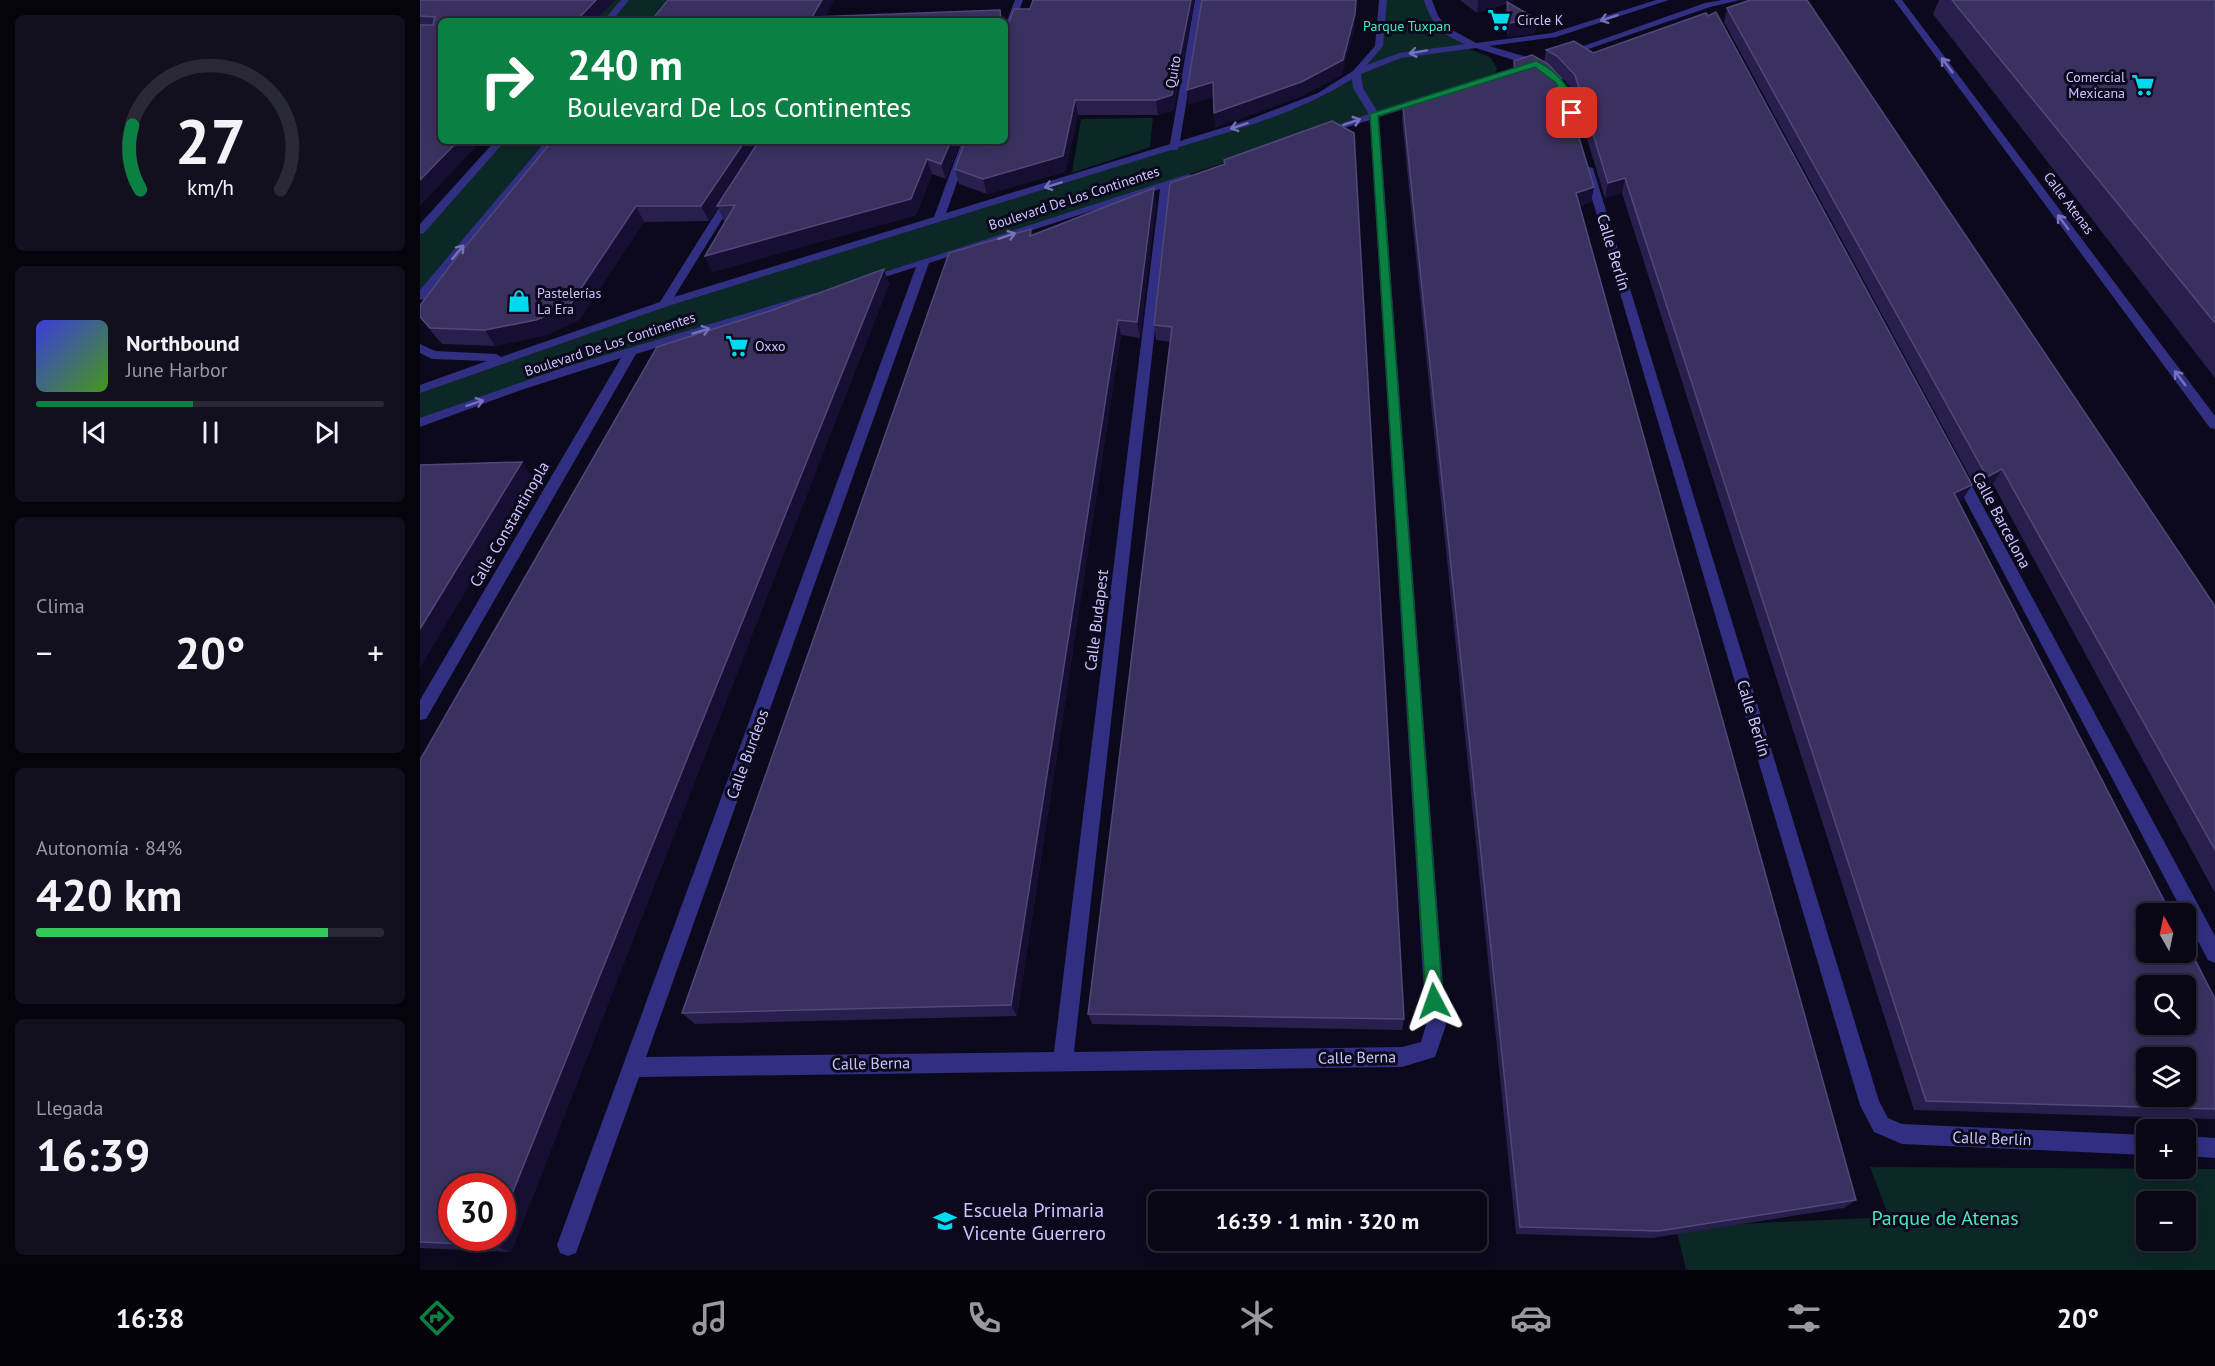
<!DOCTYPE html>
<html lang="es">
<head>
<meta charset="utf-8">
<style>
	:root { --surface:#090716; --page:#12101f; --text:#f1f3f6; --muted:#9999a1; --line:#292835; --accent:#0b8043 }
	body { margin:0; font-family:"PT Sans",sans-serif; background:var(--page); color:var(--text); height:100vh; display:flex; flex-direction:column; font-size:22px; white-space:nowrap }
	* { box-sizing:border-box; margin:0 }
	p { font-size:20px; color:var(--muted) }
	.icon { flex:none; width:33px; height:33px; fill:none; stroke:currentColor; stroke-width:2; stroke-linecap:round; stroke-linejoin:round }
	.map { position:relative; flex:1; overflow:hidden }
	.details { display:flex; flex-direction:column; gap:15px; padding:15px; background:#05040c; width:420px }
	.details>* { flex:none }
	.banner { position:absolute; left:18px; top:18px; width:570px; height:126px; border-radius:9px; box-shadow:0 3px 15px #0003,0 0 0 2px var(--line); background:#0b8043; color:#fff; overflow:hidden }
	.needle { width:39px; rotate:351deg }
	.controls { position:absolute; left:1716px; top:903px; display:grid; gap:12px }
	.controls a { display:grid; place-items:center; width:60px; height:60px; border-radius:9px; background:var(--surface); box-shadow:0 3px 15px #0003,0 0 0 2px var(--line); font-size:30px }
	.speed { position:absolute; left:18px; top:1173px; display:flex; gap:12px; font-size:30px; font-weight:700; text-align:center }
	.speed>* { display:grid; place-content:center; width:78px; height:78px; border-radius:50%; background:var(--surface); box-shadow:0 3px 15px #0003,0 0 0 2px var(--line); line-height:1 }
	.speed .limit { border:9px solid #d22; background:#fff; color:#111 }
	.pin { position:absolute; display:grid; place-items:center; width:51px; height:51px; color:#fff; margin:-26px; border-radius:12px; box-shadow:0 3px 9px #0006 }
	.me { position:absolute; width:66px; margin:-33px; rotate:356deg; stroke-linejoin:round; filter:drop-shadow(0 0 4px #0008) }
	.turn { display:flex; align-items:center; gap:21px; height:126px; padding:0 30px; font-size:27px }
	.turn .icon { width:78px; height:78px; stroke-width:2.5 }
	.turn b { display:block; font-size:42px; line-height:51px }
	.big { font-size:45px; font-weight:700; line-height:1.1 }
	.details .card { flex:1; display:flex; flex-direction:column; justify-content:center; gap:9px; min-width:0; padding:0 21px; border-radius:9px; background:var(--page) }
	.details .dial { align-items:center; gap:0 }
	.dial svg { height:156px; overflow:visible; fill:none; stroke:var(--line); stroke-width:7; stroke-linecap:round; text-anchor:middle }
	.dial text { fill:var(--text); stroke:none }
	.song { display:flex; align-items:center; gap:18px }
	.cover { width:72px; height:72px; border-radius:9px; background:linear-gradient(135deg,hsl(240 70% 55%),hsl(100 70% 35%)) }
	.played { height:6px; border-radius:3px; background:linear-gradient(90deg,var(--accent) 45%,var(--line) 45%) }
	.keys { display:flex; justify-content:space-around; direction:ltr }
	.heat { display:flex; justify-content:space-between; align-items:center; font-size:33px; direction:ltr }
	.charge { height:9px; border-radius:4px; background:linear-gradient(90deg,#34c759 84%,var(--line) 0) }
	.trip { position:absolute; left:728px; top:1191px; width:339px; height:60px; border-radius:9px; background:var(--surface); box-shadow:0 3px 15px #0003,0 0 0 2px var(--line); font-weight:700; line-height:60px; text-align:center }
	.tabs { display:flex; height:96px; justify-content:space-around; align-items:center; background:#040309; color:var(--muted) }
	.tabs .icon { width:42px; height:42px }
	.tabs .on { color:var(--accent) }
	.tabs b { font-size:27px; color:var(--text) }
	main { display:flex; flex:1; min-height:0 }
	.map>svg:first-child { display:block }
	.green { fill:#0c2826; fill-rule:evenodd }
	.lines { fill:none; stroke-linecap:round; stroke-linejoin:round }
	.minor { fill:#312f82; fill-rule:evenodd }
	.wall { fill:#281f4d }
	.shaded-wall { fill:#160f32 }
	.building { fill:#3a3160; stroke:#504879; stroke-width:1.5; fill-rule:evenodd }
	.oneway { stroke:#7672ba }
	.route { fill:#0b8043; stroke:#07532c; stroke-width:1.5 }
	.labels { text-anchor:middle; stroke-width:6; stroke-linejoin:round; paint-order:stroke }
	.far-poi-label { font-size:14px; fill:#cbc5ff; stroke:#0c091d; text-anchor:start }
	.far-park-label { font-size:14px; fill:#45ebc0; stroke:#0c091d }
	.far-street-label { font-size:14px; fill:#cbc5ff; stroke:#0c091d }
	.street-label { font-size:16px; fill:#cbc5ff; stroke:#0c091d }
	.near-poi-label { font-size:20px; fill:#cbc5ff; stroke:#0c091d; text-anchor:start }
	.near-park-label { font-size:20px; fill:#45ebc0; stroke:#0c091d }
</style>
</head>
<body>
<main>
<section class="details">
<div class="card dial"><svg viewBox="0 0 100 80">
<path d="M14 69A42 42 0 1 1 86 69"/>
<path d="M14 69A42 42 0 0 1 10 36" stroke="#0b8043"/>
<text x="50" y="56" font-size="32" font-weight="700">27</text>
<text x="50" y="72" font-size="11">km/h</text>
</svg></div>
<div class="card">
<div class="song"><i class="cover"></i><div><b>Northbound</b><p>June Harbor</p></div></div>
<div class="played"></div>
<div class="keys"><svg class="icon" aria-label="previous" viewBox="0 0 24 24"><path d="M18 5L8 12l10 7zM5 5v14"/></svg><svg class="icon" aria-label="pause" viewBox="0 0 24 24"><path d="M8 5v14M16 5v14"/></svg><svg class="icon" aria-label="next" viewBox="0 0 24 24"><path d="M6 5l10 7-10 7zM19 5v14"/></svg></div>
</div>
<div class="card"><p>Clima</p>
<div class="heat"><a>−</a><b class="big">20°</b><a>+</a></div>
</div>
<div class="card"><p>Autonomía · 84%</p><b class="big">420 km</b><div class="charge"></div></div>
<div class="card"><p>Llegada</p><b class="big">16:39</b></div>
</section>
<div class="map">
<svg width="1795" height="1270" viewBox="0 0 1795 1270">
	<rect width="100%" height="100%" fill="#0c091d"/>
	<g class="green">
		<polygon points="0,0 249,0 230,21 21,21"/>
		<polygon points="964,0 1007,0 1019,27 1055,45 997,51 939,71 956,53"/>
		<polygon points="1049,49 1070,57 1077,68 1075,74 504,261 56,398 0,419 0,391 245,305 519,222 833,123 903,96 937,75 981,57"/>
		<polygon points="733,118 730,147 652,173 661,119"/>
		<polygon points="83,141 128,141 0,291 0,234"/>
		<path d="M1450,1167L1795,1169V1270H1266L1256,1227L1469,1217ZM1726,1202H1766V1240H1726Z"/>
	</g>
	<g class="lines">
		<g class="minor">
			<polygon points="201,0 209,0 192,21 183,21"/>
			<polygon points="595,0 603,0 589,38 585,41 585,26"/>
			<path d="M775,0H783L760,141L828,120L898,93L933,71L955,46L959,0H967L963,46L947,65L979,53L1045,44C1022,35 1011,23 1004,0H1012L1018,16L1027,27L1056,43L1132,33L1236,0H1249L1136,37L1069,46L1107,57L1123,66L1119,69L1114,67L959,117L1026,1025L1015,1057L982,1067L219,1077L156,1253L148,1256L140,1253L137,1245L496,267L446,283L440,280L768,174L772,175V179L751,186L654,1052L982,1047L1001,1042L1006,1025L950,120L902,135L897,132L949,114L933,88L932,79C879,113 818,129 759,147L757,150H751L248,306L0,393V385L67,361L12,359L0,353V344L15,351L76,354L81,357L240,302L307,195L316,197L254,297L514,217L542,141H552L526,213L750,144ZM1056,48L1106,64L957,111L943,88L941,74L981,58ZM740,189L634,1052L226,1057L509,263Z"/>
			<polygon points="1302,0 1320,0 1290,7 1148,56 1141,54 1285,3"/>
			<polygon points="1474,0 1482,0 1795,416 1795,429 1790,428"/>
			<polygon points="75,141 85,141 4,233 0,234 0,224"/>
			<polygon points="126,141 136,141 4,299 0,300 0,290"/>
			<polygon points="1164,166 1173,168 1459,1101 1468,1118 1482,1124 1726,1135 1726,1155 1482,1144 1454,1132 1440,1105 1163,168"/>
			<polygon points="394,293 400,296 398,298 216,354 6,719 0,720 0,700 201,358 101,390 0,427 0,418 142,368"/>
			<polygon points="1538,468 1545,473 1795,936 1795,963 1788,960 1531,473"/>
			<polygon points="1766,1136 1795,1138 1795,1158 1766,1156"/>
		</g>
	</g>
	<g class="wall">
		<polygon points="0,0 195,0 0,205"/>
		<polygon points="1040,0 1094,0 1088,2 1117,19 1115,33 1088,37 1085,15 1087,3 1057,13"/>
		<polygon points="1519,0 1795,0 1795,378 1513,14"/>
		<polygon points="1307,8 1795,606 1795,893 1573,484 1558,492 1304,22"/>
		<polygon points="594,9 754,110 738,115 658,115 645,172 567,194 539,184 535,169"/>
		<polygon points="1154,41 1552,485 1542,500 1539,502 1795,999 1795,1119 1494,1110 1202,193 1185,198 1152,89 1135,70 1174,187 1171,202 1159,206 1436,1200 1424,1208 1232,1238 1096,1234 982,120 983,106 1093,73 1094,61 1124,62 1126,50"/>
		<polygon points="912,121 984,1019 982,1030 672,1024 668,1014 750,342 736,340 734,325 804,165 804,160"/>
		<polygon points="132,141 541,141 526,179 512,174 496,215 292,272 306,221 304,221 298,207 289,221 224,222 159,320 126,335 75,346 22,344 10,330 0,317"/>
		<polygon points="736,203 720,338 701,335 597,1016 275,1024 262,1013 611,229 612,235"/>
		<polygon points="464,269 469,284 91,1252 0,1248 0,760 353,310"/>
	</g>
	<g class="shaded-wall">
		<polygon points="176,0 195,0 175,21 156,21"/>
		<polygon points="402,0 415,0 403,21 392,17"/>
		<polygon points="771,0 775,0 754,110 738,115 736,100"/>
		<polygon points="936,0 937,0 935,28 922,75 881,97 795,128 794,113"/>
		<polygon points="1058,0 1094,0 1057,13"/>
		<polygon points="1117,19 1115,33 1088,37 1090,23"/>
		<polygon points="793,82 794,97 768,105 767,90"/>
		<polygon points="655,100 658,115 645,172 567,194 563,179"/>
		<polygon points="38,141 61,141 0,205 0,180"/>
		<polygon points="325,141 341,141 297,206 298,207 289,221 281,206"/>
		<polygon points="531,141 541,141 526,179 521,164"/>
		<polygon points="507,159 512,174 496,215 292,272 285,256"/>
		<polygon points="1205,178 1202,193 1185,198 1188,183"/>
		<polygon points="1174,187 1171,202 1153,207 1156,193"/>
		<polygon points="734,188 736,203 720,338 717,322"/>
		<polygon points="216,206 224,222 159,320 126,335 75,346 65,330"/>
		<polygon points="464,269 469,284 91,1252 72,1245 75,1238 82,1238 82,1219"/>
		<polygon points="698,320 701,335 597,1016 591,1005"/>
		<polygon points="102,462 113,478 0,668 0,629"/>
		<polygon points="1582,469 1573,484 1558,492 1567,477"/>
		<polygon points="1552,485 1542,500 1525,509 1534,493"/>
	</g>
	<g class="building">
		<polygon points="0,0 176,0 156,21 21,21 21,141 38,141 0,180 0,25 13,25 15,17 0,16"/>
		<polygon points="248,0 402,0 392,17 580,10 581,21 231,21"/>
		<polygon points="613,0 771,0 752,95 736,100 655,100 643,156 563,179 535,169 545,141 585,141 585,27 588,24 594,9 610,9"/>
		<polygon points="782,0 936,0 935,14 923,60 881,82 794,113 793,82 767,90"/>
		<polygon points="1330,0 1387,0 1795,606 1795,850 1582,469 1567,477 1307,8"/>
		<polygon points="1532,0 1795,0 1795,323"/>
		<polygon points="1087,2 1117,19 1090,23"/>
		<path d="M1296,12L1552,485L1534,493L1751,914H1726V952H1766V942L1795,999V1109L1506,1101L1205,178L1188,183L1155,75L1137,56L1126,50L1154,41L1173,53L1286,13L1288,16ZM1726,986H1766V1024H1726ZM1726,1058H1766V1096H1726Z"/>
		<polygon points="1112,55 1128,64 1141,78 1174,187 1156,193 1436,1200 1239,1231 1100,1227 983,106 1095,72 1094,61"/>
		<polygon points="912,121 934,133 984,1019 668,1014 752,327 734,325 750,183 805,164 804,160"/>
		<polygon points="132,141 325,141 281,206 216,206 150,305 116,320 65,330 10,328 0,317 0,308 1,304 36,258"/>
		<polygon points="339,141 531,141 521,164 507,159 491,199 285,256 315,205 297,206"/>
		<polygon points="734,188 717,322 698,320 591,1005 262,1013 529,253 611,229 610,236"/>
		<polygon points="464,269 82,1219 82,1186 32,1186 32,1238 75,1238 72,1245 0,1242 0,760 237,347 353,310"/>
		<polygon points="102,462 0,629 0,465"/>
	</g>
	<defs><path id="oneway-shaft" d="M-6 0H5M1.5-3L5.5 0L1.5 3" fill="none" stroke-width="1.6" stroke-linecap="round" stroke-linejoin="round" transform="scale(1.5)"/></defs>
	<g class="oneway">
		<use href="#oneway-shaft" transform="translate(1189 18) rotate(162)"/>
		<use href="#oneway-shaft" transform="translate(998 52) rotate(170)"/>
		<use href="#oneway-shaft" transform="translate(1527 65) rotate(-127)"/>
		<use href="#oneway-shaft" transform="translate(932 122) rotate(-19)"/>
		<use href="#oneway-shaft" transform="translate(819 126) rotate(162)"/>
		<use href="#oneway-shaft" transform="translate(633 185) rotate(163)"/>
		<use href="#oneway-shaft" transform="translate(1643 222) rotate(-127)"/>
		<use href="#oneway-shaft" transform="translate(587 236) rotate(-18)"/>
		<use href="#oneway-shaft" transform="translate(38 252) rotate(-50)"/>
		<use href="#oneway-shaft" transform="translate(281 331) rotate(-17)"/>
		<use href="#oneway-shaft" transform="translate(1760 378) rotate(-127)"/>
		<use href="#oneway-shaft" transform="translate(55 403) rotate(-18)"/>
	</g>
	<path class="route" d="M1116,61C1136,70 1157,92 1155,115L1147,113L1136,83L1115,67L958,116L1023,1001L1020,1007L1014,1010L1008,1007L1006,1001L950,114Z"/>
	<defs>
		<g id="supermarket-bare" transform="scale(1.8)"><path d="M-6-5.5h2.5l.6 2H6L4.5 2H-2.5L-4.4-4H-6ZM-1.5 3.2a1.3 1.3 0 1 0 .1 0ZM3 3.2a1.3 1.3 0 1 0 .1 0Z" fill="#00daf0" stroke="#0c091d" stroke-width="2.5" paint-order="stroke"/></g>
		<g id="shop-bare" transform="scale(1.8)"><path d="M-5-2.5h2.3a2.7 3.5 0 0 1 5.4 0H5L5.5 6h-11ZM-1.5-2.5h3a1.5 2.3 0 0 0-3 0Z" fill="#00daf0" stroke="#0c091d" stroke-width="2.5" paint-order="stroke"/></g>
		<g id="school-bare" transform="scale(1.8)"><path d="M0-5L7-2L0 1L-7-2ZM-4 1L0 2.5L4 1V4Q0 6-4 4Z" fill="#00daf0" stroke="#0c091d" stroke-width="2.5" paint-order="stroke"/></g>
	</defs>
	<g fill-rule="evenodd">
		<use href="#supermarket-bare" x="1079" y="20"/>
		<use href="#supermarket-bare" x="1723" y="85"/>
		<use href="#shop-bare" x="99" y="301"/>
		<use href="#supermarket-bare" x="317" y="346"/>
		<use href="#school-bare" x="525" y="1221"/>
	</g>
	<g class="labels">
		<g class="far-poi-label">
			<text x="1097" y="25">Circle K</text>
			<text x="1705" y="82" text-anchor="end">Comercial<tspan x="1705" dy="16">Mexicana</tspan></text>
			<text x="117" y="298">Pastelerías<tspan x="117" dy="16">La Era</tspan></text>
			<text x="335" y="351">Oxxo</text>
		</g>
		<g class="far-park-label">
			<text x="987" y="31">Parque Tuxpan</text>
		</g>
		<g class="far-street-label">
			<text transform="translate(753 72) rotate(-80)" y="5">Quito</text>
			<text transform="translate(654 198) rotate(-18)" y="5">Boulevard De Los Continentes</text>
			<text transform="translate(1649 203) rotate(53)" y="5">Calle Atenas</text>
			<text transform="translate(190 344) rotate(-18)" y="5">Boulevard De Los Continentes</text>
		</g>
		<g class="street-label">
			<text transform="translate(1194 252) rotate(73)" y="6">Calle Berlín</text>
			<text transform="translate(1582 520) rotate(62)" y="6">Calle Barcelona</text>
			<text transform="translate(89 524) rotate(-60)" y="6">Calle Constantinopla</text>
			<text transform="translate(676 620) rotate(-83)" y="6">Calle Budapest</text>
			<text transform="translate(1334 718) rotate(73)" y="6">Calle Berlín</text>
			<text transform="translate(327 754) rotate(-70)" y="6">Calle Burdeos</text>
			<text transform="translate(937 1057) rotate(-1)" y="6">Calle Berna</text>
			<text transform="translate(451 1063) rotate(-1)" y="6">Calle Berna</text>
			<text transform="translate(1572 1138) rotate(2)" y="6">Calle Berlín</text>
		</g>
		<g class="near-poi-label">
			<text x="543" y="1217">Escuela Primaria<tspan x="543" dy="23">Vicente Guerrero</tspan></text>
		</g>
		<g class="near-park-label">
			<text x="1525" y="1225">Parque de Atenas</text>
		</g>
	</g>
</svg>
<div class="controls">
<a><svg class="needle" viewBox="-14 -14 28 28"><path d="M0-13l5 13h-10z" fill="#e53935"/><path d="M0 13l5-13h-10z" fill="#9999a1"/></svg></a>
<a><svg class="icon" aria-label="search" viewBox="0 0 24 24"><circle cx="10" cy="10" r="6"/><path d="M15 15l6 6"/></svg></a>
<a><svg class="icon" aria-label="layers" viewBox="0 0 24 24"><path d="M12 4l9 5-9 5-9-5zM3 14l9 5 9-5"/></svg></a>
<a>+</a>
<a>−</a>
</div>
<div class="speed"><div class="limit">30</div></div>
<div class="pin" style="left:1152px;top:113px;background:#d93025"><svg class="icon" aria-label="arrive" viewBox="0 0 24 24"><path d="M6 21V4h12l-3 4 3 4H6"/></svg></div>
<svg class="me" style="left:1014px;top:1001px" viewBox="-20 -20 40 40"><path d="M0-17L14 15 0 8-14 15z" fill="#0b8043" stroke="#fff" stroke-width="4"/></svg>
<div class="trip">16:39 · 1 min · 320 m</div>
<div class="banner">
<div class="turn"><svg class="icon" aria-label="right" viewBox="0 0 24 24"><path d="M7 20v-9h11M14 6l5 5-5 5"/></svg><div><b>240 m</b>Boulevard De Los Continentes</div></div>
</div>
</div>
</main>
<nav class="tabs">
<b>16:38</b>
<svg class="icon on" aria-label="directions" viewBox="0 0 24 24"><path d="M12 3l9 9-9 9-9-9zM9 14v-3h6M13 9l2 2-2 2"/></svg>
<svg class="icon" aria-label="music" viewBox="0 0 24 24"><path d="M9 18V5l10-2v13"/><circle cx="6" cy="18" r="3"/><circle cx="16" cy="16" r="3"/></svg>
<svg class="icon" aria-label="phone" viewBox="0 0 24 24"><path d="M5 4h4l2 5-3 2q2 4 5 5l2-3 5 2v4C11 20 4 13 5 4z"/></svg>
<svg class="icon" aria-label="climate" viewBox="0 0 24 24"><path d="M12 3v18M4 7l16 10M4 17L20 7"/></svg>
<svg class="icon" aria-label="car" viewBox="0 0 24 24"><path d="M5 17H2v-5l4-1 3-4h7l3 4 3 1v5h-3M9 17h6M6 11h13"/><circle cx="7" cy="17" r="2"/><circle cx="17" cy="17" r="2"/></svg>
<svg class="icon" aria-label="filters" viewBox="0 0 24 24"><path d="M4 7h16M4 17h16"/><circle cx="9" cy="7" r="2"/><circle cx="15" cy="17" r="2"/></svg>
<b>20°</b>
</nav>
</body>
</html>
